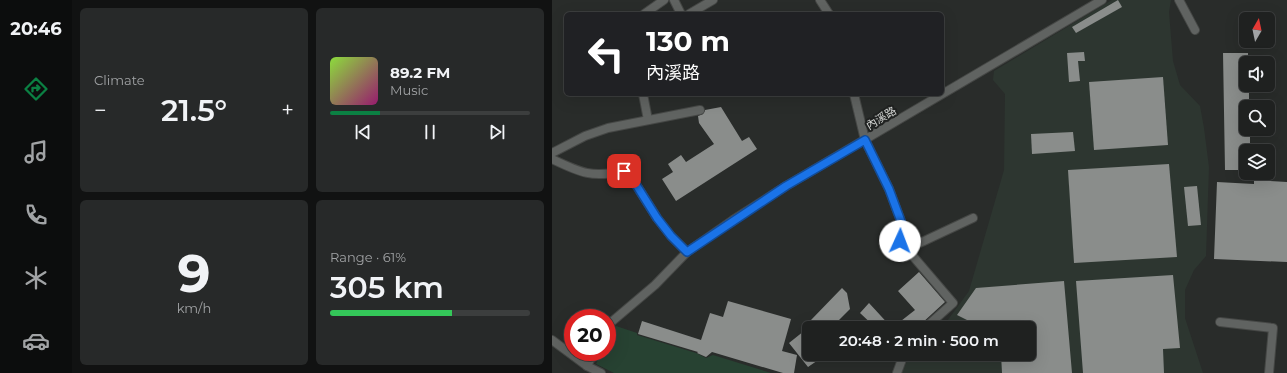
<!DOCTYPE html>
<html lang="en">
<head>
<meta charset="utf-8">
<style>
	:root { --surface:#1f2120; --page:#272929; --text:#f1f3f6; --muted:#a1a3a5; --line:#3c3e3e; --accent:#0b8043 }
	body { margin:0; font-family:Montserrat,"Noto Sans TC",sans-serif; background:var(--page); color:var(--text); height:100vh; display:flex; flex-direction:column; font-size:15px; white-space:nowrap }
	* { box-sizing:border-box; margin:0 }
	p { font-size:13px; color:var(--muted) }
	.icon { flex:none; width:22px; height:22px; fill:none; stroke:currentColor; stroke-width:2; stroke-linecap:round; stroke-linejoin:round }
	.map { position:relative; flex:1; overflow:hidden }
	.panel { display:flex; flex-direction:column; gap:8px; padding:8px; background:#111212; width:480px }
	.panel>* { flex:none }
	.hud { position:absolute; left:12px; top:12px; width:380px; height:84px; border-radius:6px; box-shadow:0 4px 16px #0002,0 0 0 1px var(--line); background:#202124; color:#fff; overflow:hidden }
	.needle { width:26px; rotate:9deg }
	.fabs { position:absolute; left:687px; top:12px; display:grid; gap:8px }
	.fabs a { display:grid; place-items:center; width:36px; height:36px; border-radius:6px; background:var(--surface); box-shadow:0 4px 16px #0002,0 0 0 1px var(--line); font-size:20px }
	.speed { position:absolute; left:12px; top:309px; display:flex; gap:8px; font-size:20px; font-weight:700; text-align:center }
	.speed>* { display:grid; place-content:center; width:52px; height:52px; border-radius:50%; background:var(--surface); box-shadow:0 4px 16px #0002,0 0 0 1px var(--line); line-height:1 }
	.speed .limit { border:6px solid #d22; background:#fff; color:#111 }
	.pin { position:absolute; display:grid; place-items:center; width:34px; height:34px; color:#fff; margin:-17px; border-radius:8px; box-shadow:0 2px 6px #0006 }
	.me { position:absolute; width:44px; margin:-22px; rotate:2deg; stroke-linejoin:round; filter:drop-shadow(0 0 3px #0008) }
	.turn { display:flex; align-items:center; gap:14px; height:84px; padding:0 16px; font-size:18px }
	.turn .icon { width:52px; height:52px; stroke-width:2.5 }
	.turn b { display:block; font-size:28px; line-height:34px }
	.big { font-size:30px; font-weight:600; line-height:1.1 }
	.panel .tile { flex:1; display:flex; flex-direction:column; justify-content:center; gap:6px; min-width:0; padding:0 14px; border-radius:6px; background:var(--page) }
	.panel .dial { align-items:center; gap:0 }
	.dial b { font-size:52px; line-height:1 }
	.song { display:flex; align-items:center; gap:12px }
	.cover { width:48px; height:48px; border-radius:6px; background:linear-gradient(135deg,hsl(90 70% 55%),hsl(320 70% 35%)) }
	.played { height:4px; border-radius:2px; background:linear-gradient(90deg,var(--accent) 25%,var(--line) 25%) }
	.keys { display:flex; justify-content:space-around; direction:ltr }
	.heat { display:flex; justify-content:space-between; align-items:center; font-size:22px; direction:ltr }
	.charge { height:6px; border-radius:3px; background:linear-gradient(90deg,#34c759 61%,var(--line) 0) }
	.panel .tiles { flex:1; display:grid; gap:8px; grid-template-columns:repeat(2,1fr) }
	.trip { position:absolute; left:250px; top:321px; width:234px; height:40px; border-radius:6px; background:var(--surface); box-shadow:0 4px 16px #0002,0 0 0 1px var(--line); font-weight:600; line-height:40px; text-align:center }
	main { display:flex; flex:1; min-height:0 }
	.tabs { display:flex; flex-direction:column; width:72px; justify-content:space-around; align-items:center; background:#0c0d0d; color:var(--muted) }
	.tabs .icon { width:28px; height:28px }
	.tabs .on { color:var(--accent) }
	.tabs b { font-size:18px; color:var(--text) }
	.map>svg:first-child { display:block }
	.built { fill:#2d3630 }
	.green { fill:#274232 }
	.building { fill:#8a8d8b }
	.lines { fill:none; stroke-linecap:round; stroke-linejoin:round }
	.minor-casing { stroke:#454745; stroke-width:10 }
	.minor { stroke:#606361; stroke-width:8 }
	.route-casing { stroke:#114b97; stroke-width:10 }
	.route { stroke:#1a73e8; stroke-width:7 }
	.labels { text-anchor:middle; stroke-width:4; stroke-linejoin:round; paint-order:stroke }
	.street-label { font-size:11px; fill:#d5d7d5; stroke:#202221 }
</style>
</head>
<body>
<main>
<nav class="tabs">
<b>20:46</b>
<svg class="icon on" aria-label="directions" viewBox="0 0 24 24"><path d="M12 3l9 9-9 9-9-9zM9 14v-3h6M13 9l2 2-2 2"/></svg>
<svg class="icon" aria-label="music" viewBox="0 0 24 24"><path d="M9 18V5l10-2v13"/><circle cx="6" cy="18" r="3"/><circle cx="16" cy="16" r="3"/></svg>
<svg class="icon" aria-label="phone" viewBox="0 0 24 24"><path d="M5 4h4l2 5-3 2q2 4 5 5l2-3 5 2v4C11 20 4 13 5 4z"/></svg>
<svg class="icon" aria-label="climate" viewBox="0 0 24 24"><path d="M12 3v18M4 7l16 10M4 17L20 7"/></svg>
<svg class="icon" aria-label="car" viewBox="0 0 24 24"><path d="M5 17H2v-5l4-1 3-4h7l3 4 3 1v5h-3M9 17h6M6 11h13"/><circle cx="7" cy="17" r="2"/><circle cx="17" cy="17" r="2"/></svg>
</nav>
<section class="panel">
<div class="tiles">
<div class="tile"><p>Climate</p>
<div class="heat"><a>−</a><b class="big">21.5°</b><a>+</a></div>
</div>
<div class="tile">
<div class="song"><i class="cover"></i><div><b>89.2 FM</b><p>Music</p></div></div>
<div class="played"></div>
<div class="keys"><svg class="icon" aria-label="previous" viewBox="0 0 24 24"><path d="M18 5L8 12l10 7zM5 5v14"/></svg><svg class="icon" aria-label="pause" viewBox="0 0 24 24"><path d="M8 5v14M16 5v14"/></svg><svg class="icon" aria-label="next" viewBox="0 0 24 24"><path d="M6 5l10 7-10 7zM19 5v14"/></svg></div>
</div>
<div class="tile dial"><b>9</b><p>km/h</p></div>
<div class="tile"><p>Range · 61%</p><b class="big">305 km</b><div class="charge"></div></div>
</div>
</section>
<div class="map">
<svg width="735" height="373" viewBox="0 0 735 373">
	<rect width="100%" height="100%" fill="#292c2a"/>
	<polygon class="built" points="560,0 619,0 617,12 621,61 628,85 648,106 652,128 657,167 654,256 642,270 633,290 633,318 651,373 349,373 359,354 477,354 477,328 390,328 417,291 452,170 453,94 441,80 442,71"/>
	<polygon class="green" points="64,326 85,333 85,335 144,353 154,358 161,355 219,373 62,373 44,364 50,352 55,352 55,343"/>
	<g class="building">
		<polygon points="566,0 570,7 524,33 520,27"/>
		<polygon points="532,52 533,61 526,61 528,81 517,82 515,53"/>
		<polygon points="671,53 696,53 696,63 694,63 694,85 697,85 697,107 694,107 694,129 698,129 698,151 694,151 694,170 673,170"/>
		<polygon points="611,77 616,145 542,150 537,82"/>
		<polygon points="169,107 190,141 197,137 205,149 124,201 110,179 121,172 116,164 129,155 134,162 162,144 147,123 146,116 151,114 153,110"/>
		<polygon points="521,132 523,151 480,154 479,134"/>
		<polygon points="617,164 625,257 522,263 516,170"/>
		<polygon points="702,180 735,182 735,262 662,259 665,182 702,184"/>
		<polygon points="645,186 649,225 636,226 632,187"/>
		<polygon points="367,272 393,302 369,324 368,328 324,328 308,313 317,303 340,328 363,310 346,291"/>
		<polygon points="621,275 628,348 611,349 612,373 531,373 524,281"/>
		<polygon points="512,281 520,373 450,373 449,354 477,354 477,328 431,328 405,315 424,288"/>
		<polygon points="290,288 295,293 298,309 279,328 257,328 257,354 275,354 256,367 237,343 262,323 259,320"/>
		<polygon points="176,301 239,319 230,351 245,355 242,373 231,373 160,352 154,357 145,353 146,352 86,334 90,321 149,340 158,313 171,317"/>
	</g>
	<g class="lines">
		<g class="minor-casing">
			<g id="minor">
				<polyline points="122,0 129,14"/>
				<polyline points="268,0 277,14"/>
				<polyline points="627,0 643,30"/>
				<polyline points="92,14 112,0"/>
				<polyline points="137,14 161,0"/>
				<polyline points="91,94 96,120"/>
				<polyline points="302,94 313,140 337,189 350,224 348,241 401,303 373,328"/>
				<polyline points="0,153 33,136 56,128 148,110"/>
				<path d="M0,159C29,173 40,178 72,171L78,175L105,218L119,236L135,252"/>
				<polyline points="355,249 421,218"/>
				<polyline points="668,322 721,328 717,373"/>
				<polyline points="55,328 57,324 103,285 135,252 181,220 234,186 550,0"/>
				<polyline points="0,340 35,366 49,373"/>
				<polyline points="35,366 42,352"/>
				<polyline points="345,373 352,354"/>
			</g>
		</g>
		<use href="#minor" class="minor"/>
	</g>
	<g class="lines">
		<g class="route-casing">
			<polyline id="route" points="72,171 78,175 105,218 119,236 135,252 234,186 313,140 337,189 350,224 348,241"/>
		</g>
		<use href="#route" class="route"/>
	</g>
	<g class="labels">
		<g class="street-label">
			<text transform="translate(329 118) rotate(-31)" y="4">內溪路</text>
		</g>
	</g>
</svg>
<div class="fabs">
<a><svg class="needle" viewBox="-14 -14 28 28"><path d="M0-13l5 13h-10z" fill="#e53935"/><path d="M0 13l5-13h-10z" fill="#a1a3a5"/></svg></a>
<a><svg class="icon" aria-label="sound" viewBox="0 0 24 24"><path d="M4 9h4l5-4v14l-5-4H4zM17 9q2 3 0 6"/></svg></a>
<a><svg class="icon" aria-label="search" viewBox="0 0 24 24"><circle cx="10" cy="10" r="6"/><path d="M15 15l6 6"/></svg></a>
<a><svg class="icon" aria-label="layers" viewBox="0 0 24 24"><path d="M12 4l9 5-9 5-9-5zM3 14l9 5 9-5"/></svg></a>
</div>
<div class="speed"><div class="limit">20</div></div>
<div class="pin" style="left:72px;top:171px;background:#d93025"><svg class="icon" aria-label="arrive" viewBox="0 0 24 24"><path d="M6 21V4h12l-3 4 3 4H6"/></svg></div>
<svg class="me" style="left:348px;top:241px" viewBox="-20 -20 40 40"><circle r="19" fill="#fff"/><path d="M0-13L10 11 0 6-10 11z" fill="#1a73e8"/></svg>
<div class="trip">20:48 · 2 min · 500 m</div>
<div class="hud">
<div class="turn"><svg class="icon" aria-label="left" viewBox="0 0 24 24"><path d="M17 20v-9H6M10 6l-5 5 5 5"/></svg><div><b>130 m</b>內溪路</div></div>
</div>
</div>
</main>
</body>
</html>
